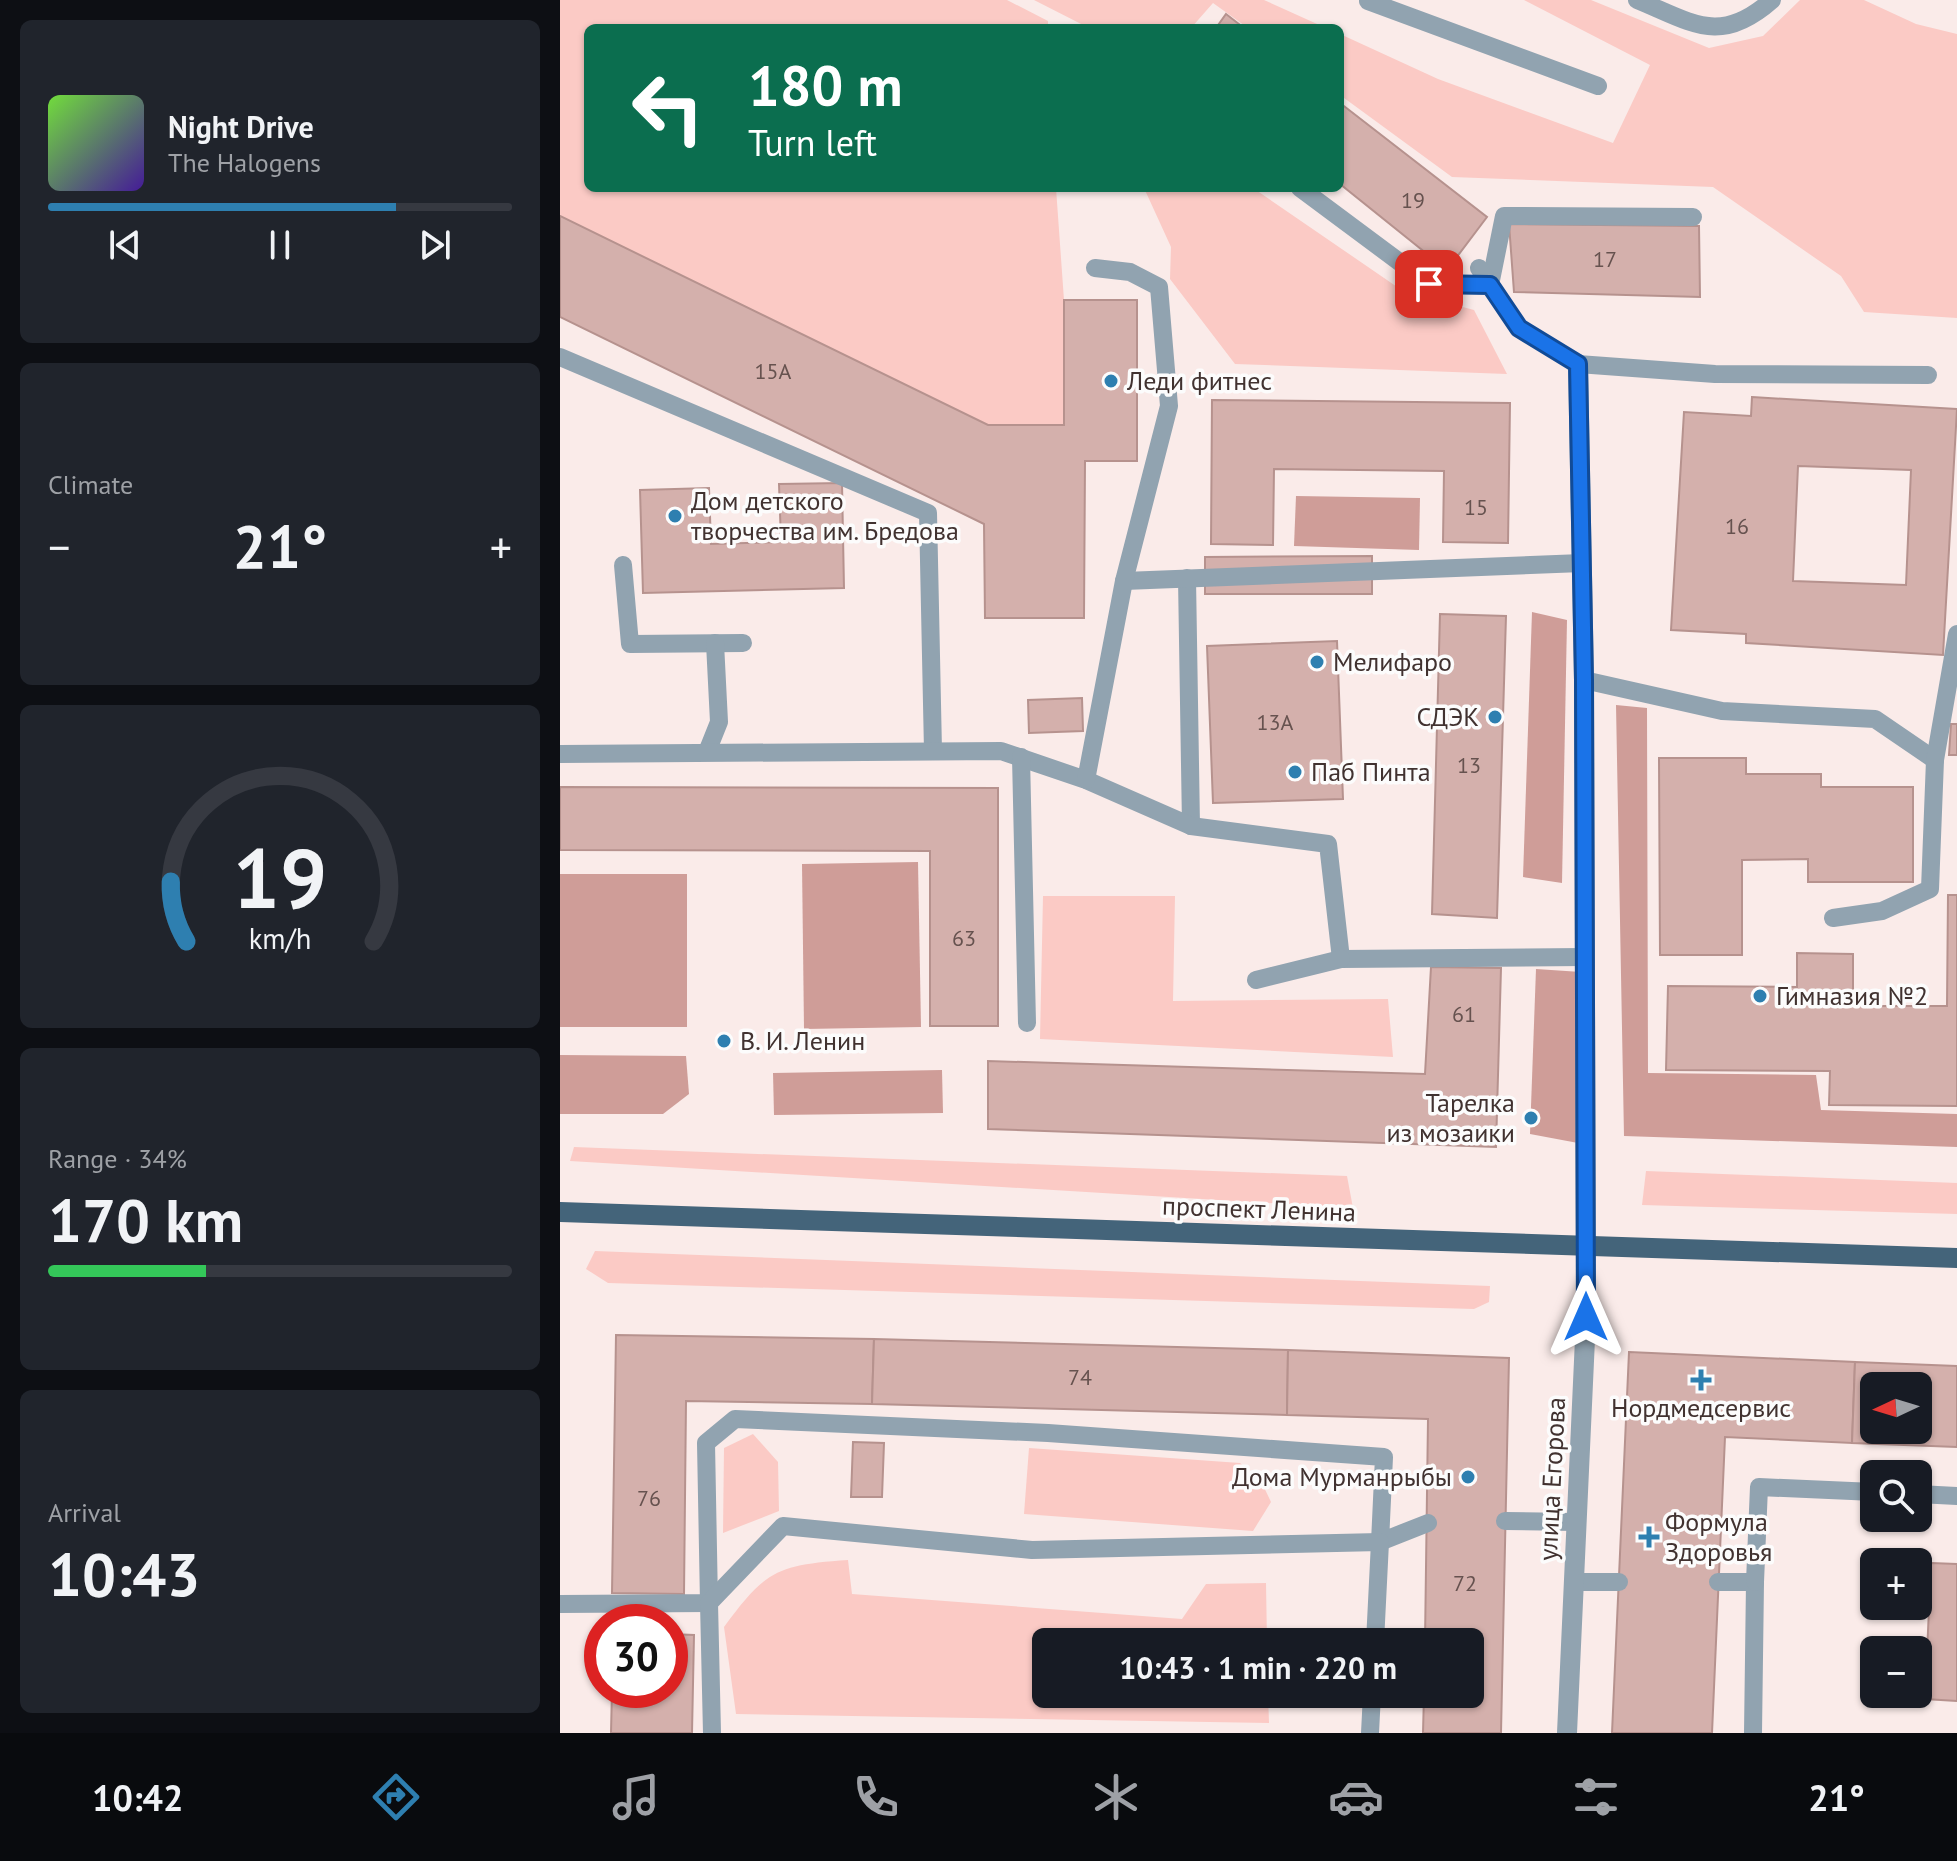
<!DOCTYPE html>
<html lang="en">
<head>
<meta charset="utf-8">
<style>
	:root { --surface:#171b24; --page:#20242c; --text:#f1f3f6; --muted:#9ea1a6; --line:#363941; --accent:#2e7fb0 }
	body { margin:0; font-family:"PT Sans",sans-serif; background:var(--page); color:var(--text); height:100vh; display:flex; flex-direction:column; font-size:30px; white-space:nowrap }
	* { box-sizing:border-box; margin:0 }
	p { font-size:26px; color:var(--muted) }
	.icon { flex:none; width:44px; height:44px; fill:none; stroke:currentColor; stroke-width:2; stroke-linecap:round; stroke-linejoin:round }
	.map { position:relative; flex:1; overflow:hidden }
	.sheet { display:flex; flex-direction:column; gap:20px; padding:20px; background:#0d0f14; width:560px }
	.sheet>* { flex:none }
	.guide { position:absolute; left:24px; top:24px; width:760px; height:168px; border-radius:12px; box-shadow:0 2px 6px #0004; background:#0b6e4f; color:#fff; overflow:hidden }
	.needle { width:52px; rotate:266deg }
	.tools { position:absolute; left:1300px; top:1372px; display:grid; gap:16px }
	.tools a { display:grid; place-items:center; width:72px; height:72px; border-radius:12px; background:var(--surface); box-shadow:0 2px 6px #0004; font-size:40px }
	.speed { position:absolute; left:24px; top:1604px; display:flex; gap:16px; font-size:40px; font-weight:700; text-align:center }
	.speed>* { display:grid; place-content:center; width:104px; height:104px; border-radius:50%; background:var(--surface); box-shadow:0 2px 6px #0004; line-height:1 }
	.speed .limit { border:12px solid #d22; background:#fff; color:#111 }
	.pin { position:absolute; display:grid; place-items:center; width:68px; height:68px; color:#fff; margin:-34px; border-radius:16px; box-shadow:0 4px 12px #0006 }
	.me { position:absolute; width:88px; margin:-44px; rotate:0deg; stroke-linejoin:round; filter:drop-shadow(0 0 6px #0008) }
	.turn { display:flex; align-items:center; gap:28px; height:168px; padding:0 32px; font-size:36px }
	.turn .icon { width:104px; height:104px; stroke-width:2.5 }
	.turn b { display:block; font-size:56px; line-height:68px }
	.big { font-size:60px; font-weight:700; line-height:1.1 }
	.sheet .card { flex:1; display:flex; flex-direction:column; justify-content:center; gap:12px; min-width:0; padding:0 28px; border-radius:12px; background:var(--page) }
	.sheet .dial { align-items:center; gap:0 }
	.dial svg { height:208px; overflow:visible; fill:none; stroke:var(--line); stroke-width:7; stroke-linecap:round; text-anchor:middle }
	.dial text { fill:var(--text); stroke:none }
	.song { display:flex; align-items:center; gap:24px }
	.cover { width:96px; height:96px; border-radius:12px; background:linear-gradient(135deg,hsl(100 70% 55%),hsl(260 70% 35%)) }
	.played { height:8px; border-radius:4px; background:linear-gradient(90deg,var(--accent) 75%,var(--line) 75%) }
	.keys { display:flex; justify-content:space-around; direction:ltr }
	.heat { display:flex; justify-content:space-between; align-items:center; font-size:44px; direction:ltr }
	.charge { height:12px; border-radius:6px; background:linear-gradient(90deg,#34c759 34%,var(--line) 0) }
	.trip { position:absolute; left:472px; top:1628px; width:452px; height:80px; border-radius:12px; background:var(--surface); box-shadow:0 2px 6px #0004; font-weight:700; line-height:80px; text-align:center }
	.tabs { display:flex; height:128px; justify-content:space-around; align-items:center; background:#090b0e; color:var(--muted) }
	.tabs .icon { width:56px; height:56px }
	.tabs .current { color:var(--accent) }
	.tabs b { font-size:36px; color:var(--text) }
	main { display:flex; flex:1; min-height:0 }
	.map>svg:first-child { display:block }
	.green { fill:#fbcac5 }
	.forest { fill:#cf9d98 }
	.building { fill:#d4b0ac; stroke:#b6928e; stroke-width:2; fill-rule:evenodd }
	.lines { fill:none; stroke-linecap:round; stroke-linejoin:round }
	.service { stroke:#91a3b0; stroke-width:18 }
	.minor { stroke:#91a3b0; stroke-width:20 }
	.primary { stroke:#44647a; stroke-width:20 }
	.route-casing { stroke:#114b97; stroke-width:20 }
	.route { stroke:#1a73e8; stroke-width:14 }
	.poi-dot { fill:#2e7fb0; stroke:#fcfcfc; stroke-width:3 }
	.labels { text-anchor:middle; stroke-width:7; stroke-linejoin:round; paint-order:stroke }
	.number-label { font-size:22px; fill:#66524f }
	.poi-label { font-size:26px; fill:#413230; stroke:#fcfcfc; text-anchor:start }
	.street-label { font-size:26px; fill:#413230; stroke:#fcfcfc }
</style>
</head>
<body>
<main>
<section class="sheet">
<div class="card">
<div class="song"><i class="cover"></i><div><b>Night Drive</b><p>The Halogens</p></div></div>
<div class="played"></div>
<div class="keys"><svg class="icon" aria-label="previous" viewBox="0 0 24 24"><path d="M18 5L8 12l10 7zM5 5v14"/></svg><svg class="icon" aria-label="pause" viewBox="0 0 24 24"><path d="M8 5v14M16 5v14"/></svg><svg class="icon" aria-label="next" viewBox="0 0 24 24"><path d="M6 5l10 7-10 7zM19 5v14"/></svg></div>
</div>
<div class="card"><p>Climate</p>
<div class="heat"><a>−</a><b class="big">21°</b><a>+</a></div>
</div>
<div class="card dial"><svg viewBox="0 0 100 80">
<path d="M14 69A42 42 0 1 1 86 69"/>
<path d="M14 69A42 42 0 0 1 8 46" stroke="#2e7fb0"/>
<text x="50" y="56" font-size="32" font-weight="700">19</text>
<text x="50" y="72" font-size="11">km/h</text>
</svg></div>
<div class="card"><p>Range · 34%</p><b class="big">170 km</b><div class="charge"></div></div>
<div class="card"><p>Arrival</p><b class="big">10:43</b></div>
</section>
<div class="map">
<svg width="1397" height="1733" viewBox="0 0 1397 1733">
	<rect width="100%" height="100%" fill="#faebe9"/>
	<g class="green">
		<polygon points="0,0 447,0 488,21 488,28 28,28 28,188 496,188 504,300 504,425 428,425 0,216"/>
		<polygon points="474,0 704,0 766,28 688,28 653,3 631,28 529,28"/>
		<polygon points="964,0 1031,0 1149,48 1203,36 1240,0 1304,0 1356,24 1397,34 1397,318 1304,312 1281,276 1153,187 892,177 780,95 780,34 878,79 1053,143 1090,65"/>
		<polygon points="584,188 693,188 843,291 914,310 947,374 675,364 610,279 611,247"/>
		<polygon points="483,896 615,896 613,1001 828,999 833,1057 480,1039"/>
		<polygon points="14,1147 787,1176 793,1208 10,1161"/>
		<polygon points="1086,1171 1397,1183 1397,1214 1082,1205"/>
		<polygon points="35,1251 930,1286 929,1302 914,1309 48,1283 26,1269"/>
		<polygon points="193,1434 218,1462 219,1511 163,1533 164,1448"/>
		<polygon points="469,1448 680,1463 701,1481 711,1502 693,1531 464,1514"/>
		<path d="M288,1560L292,1594L622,1619L646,1584L706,1583L707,1642H486V1694H708L709,1723L176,1714L164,1627C206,1570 217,1565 288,1560Z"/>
	</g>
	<g class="forest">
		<polygon points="736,496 860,498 859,550 734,546"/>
		<polygon points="972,612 1007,620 1002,883 963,877"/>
		<polygon points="1056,705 1087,708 1088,1073 1256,1075 1261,1110 1397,1114 1397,1147 1064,1136"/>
		<polygon points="358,862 361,1027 244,1029 242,864"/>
		<rect x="0" y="874" width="127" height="153"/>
		<polygon points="976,969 1021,972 1018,1143 970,1134"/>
		<polygon points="0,1055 126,1056 129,1094 103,1114 0,1114"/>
		<polygon points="382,1070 383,1113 214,1115 213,1073"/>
	</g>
	<g class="building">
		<polygon points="666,14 684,28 656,28"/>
		<polygon points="780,103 927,217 887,270 780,184"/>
		<polygon points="0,216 428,425 504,425 504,300 577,300 577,461 525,461 524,618 425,618 424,524 0,317"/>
		<polygon points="949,224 1139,226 1140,297 954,292"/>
		<path d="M1192,397L1397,409L1383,655L1186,643V634L1111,630L1124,412L1191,416ZM1238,466L1351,470L1346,585L1233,581Z"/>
		<polygon points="652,400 950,403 948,543 883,542 884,471 714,469 713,545 651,544"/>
		<polygon points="282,483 284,588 83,593 80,490 149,488 151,544 221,542 219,484"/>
		<polygon points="812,556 812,594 645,594 645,557"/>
		<polygon points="880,614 946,616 937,918 872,914"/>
		<polygon points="777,641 783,799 653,803 647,646"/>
		<polygon points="522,698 523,731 469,733 468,700"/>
		<polygon points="1391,724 1397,724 1397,755 1389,755"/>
		<polygon points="1099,758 1186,758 1186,774 1261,774 1261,787 1353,787 1353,882 1248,882 1248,859 1182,860 1182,955 1100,955"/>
		<polygon points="0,787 438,788 438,1026 370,1026 370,851 0,850"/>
		<polygon points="1388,895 1397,895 1397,1106 1269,1105 1270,1071 1106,1070 1108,986 1237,987 1237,953 1293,954 1293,1006 1387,1006"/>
		<polygon points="871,967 941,968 936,1147 428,1129 428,1061 865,1074"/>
		<polygon points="56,1335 314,1339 312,1404 126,1401 124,1594 52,1593"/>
		<polygon points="314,1339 728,1350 727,1415 312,1404"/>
		<polygon points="728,1350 949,1358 941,1733 863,1733 864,1694 910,1694 910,1642 865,1642 868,1419 727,1415"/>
		<polygon points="1069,1352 1295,1362 1292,1443 1165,1437 1152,1733 1052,1733"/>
		<path d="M1295,1362L1397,1366V1447L1292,1443ZM1314,1386H1358V1430H1314Z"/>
		<polygon points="293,1442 324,1443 322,1497 291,1497"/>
		<polygon points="1371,1563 1397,1564 1397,1701 1365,1699"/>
		<polygon points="110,1634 134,1635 132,1733 51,1733 52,1690 110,1690"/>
	</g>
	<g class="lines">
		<g class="service">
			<path d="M1077,0C1133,23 1160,46 1212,0"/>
			<polyline points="808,1 1038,86"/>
			<polyline points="740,188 869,284 930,285 944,216 1133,217"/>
			<polyline points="919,268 959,328 1018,364 1155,374 1368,375"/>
			<polyline points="0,357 368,513 373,751"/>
			<polyline points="63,565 70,644 183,643"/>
			<polyline points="627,578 631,826"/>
			<polyline points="564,581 1022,563"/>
			<polyline points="1024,680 1162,711 1315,719 1375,760"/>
			<polyline points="147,752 159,722 155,643"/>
			<polyline points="0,754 441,751 526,780 631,826 768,844 781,959 1024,957"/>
			<polyline points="461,757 467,1023"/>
			<polyline points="526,780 564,581 609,406 599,287 570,272 535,268"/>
			<polyline points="1273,918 1322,911 1370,889 1375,760 1397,634"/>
			<polyline points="696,980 781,959"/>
			<polyline points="1358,1494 1397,1496"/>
			<polyline points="945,1521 1016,1522"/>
			<polyline points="1014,1582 1059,1582"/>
			<polyline points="1158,1582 1195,1582 1193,1733"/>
			<polyline points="1195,1582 1199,1487 1314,1492"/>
			<polyline points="0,1604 149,1603 146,1443 175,1419 488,1433 824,1457 820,1542 868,1523"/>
			<polyline points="152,1733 149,1603 223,1526 472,1550 820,1542 815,1642"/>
			<polyline points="810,1733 812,1694"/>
		</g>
		<polyline class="minor" points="1007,1733 1026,1317 1024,680 1018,364"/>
		<polyline class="primary" points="0,1212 1397,1258"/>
	</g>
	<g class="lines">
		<g class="route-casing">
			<polyline id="route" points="869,284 930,285 959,328 1018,364 1024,680 1026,1317"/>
		</g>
		<use href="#route" class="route"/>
	</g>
	<g class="poi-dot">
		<circle cx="551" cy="381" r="8"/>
		<circle cx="115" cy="516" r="8"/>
		<circle cx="757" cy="662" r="8"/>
		<circle cx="935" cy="717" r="8"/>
		<circle cx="735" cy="772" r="8"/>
		<circle cx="1200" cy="996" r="8"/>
		<circle cx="164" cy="1041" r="8"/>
		<circle cx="971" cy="1118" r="8"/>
		<path d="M1137 1368h8v8h8v8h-8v8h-8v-8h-8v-8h8z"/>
		<circle cx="908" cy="1477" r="8"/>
		<path d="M1085 1525h8v8h8v8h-8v8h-8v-8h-8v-8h8z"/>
	</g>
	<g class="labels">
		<g class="number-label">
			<text x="853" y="208">19</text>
			<text x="1045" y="267">17</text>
			<text x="213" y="379">15А</text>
			<text x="916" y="515">15</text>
			<text x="1177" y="534">16</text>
			<text x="715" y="730">13А</text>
			<text x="909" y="773">13</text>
			<text x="404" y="946">63</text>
			<text x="904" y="1022">61</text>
			<text x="520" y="1385">74</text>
			<text x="89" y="1506">76</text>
			<text x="905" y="1591">72</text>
		</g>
		<g class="poi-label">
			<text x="567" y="390">Леди фитнес</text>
			<text x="131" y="510">Дом детского<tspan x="131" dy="30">творчества им. Бредова</tspan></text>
			<text x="773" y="671">Мелифаро</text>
			<text x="919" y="726" text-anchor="end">СДЭК</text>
			<text x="751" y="781">Паб Пинта</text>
			<text x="1216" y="1005">Гимназия №2</text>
			<text x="180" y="1050">В. И. Ленин</text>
			<text x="955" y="1112" text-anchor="end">Тарелка<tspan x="955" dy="30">из мозаики</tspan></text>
			<text x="1141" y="1417" text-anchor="middle">Нордмедсервис</text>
			<text x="892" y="1486" text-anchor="end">Дома Мурманрыбы</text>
			<text x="1105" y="1531">Формула<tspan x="1105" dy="30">Здоровья</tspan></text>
		</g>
		<g class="street-label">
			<text transform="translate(699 1209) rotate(2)" y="9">проспект Ленина</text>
			<text transform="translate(992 1479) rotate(-87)" y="9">улица Егорова</text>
		</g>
	</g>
</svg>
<div class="tools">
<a><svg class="needle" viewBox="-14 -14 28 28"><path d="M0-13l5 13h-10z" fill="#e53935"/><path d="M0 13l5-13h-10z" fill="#9ea1a6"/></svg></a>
<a><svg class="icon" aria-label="search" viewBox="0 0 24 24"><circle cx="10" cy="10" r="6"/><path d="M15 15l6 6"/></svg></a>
<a>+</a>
<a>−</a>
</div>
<div class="speed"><div class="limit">30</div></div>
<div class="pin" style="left:869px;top:284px;background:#d93025"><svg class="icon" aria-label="arrive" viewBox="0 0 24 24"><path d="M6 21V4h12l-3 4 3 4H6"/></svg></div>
<svg class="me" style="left:1026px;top:1317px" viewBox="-20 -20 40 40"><path d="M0-17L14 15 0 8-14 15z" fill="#1a73e8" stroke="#fff" stroke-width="4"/></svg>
<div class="trip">10:43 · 1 min · 220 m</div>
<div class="guide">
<div class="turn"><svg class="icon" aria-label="left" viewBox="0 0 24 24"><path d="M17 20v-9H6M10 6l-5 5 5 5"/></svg><div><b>180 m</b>Turn left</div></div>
</div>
</div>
</main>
<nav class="tabs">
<b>10:42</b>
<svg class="icon current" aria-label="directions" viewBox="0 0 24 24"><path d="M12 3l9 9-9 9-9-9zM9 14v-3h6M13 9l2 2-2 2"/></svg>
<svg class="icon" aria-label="music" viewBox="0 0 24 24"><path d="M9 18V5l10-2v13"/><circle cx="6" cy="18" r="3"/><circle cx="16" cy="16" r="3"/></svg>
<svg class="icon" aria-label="phone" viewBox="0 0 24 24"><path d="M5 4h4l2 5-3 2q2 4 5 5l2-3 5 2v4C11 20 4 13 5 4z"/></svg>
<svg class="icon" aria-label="climate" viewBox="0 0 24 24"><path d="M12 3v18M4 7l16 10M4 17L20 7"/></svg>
<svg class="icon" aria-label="car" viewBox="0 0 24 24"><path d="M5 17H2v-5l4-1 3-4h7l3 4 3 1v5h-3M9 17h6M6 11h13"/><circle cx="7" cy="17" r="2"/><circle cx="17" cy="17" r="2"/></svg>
<svg class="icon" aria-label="filters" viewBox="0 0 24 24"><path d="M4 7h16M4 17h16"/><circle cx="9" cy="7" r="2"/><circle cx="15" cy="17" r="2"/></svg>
<b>21°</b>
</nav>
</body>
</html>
